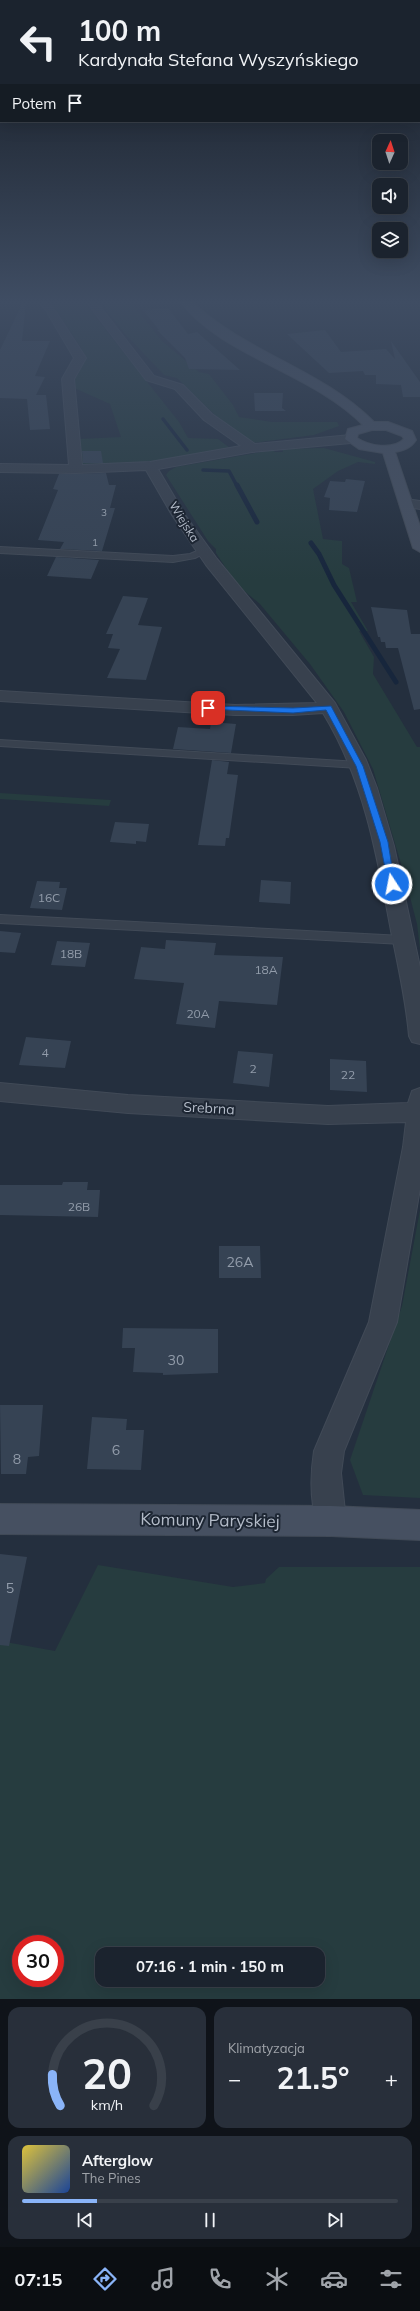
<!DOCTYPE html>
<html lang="pl">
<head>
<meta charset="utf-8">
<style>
	:root { --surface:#1b232e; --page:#282f3a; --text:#f1f3f6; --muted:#a0a4aa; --line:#39404a; --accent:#8ab4f8 }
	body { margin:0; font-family:Mulish,sans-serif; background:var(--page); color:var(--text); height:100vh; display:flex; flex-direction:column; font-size:15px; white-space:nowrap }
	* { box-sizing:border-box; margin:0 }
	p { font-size:13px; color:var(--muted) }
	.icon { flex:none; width:22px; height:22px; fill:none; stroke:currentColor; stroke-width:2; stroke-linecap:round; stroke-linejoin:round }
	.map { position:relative; height:1999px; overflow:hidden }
	.details { display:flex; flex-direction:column; gap:8px; padding:8px; background:#0f1319; flex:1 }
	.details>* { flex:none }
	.banner { position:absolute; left:0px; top:0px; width:420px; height:122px; box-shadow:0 4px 16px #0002,0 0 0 1px var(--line); background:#1b232e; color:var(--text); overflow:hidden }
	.needle { width:26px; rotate:3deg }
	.controls { position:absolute; left:372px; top:134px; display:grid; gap:8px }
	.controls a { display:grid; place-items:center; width:36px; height:36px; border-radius:8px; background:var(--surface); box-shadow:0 4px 16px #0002,0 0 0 1px var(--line); font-size:20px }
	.speed { position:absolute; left:12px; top:1935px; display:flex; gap:8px; font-size:20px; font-weight:700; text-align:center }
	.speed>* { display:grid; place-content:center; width:52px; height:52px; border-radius:50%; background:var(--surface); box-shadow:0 4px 16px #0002,0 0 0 1px var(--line); line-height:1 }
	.speed .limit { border:6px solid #d22; background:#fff; color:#111 }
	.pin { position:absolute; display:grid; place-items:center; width:34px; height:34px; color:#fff; margin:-17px; border-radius:8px; box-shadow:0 2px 6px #0006 }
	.me { position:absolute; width:44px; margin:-22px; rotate:349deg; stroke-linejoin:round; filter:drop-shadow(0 0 3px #0008) }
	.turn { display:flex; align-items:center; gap:14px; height:84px; padding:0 12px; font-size:18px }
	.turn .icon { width:52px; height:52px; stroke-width:2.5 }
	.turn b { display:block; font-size:28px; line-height:34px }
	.then { display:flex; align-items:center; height:38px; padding:0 12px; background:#0003; gap:8px; font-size:15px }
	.big { font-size:30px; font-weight:700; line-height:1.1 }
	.details .card { flex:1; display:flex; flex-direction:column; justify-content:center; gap:6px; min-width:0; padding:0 14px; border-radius:12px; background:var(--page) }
	.details .dial { align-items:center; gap:0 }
	.dial svg { height:104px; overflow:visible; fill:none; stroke:var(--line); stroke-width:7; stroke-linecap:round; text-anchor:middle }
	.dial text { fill:var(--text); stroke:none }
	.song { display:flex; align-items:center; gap:12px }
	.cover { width:48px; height:48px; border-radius:6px; background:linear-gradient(135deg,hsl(50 70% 55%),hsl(220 70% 35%)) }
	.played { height:4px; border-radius:2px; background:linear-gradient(90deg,var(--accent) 20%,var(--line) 20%) }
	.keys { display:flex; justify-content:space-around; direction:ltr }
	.heat { display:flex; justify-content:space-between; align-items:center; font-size:22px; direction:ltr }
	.details .tiles { flex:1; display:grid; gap:8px; grid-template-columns:1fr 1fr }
	.card:last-child { grid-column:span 2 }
	.trip { position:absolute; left:95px; top:1947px; width:230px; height:40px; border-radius:12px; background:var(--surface); box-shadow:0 4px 16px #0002,0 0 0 1px var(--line); font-weight:700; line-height:40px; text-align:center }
	.dock { display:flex; height:64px; justify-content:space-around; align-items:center; background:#0b0e12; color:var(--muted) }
	.dock .icon { width:28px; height:28px }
	.dock .current { color:var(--accent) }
	.dock b { font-size:18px; color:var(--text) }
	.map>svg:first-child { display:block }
	.green { fill:#263c3f; fill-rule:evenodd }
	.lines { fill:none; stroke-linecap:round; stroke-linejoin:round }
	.stream-far1 { stroke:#17263c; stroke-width:3.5 }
	.stream { stroke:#17263c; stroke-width:5 }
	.building { fill:#364354 }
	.lane-casing { stroke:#414a57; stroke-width:2 }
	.street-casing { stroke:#414a57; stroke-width:2 }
	.secondary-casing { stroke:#414a57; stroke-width:2 }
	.lane { fill:#38414e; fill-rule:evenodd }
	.street { fill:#38414e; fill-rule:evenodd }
	.secondary { fill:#465061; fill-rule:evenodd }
	.route { fill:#1a73e8; stroke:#114b97 }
	.labels { text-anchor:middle; stroke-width:4; stroke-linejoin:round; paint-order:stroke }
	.far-number-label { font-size:10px; fill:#929caa }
	.far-street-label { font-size:12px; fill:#b4bcc9; stroke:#1d2633 }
	.number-label { font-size:12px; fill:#929caa }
	.street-label { font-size:14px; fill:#b4bcc9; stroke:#1d2633 }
	.near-number-label { font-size:14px; fill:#929caa }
	.near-street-label { font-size:17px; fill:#b4bcc9; stroke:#1d2633 }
</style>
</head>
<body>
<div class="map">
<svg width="420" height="1999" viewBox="0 0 420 1999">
	<rect width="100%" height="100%" fill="#242f3e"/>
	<g class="green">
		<polygon points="50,300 82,300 179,422 188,438 218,439 230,448 154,461 82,465 79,439 121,437 110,404 70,386 71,382 85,361 81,348"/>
		<polygon points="100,300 129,300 162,341 199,372 209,374 233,405 239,417 272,422 337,422 339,426 314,435 252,443 223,423 177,378 164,375 125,334"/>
		<polygon points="324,448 375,462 375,464 358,462 338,471 313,489 323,539 342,541 342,564 349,568 357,602 351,602 368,631 359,631 374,657 373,674 417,747 420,747 420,949 417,924 404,874 373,769 344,712 310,664 260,604 237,585 216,553 216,549 208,541 166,475 169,471 176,467 273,450 275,452 283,452 282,449"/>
		<polygon points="0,793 111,800 109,806 0,799"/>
		<polygon points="420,1210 420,1498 363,1495 350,1460 402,1306"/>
		<path d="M98,1565L233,1587L265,1583L266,1579L279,1567H420V1999H0V1641L55,1651ZM21,1944H55V1978H21ZM102,1954H318V1980H102Z"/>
	</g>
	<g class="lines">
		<g class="stream-far1">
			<polyline points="163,419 187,450"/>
			<polyline points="203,470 229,471 237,486"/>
		</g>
		<g class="stream">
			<polyline points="237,485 257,522"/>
			<polyline points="311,543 319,554 334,585 396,682"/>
		</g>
	</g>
	<g class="building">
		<polygon points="23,302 26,303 22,341 50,341 35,376 45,377 36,395 46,395 50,429 30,430 27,399 0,398 0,350"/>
		<polygon points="168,308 188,334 197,332 240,370 189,369 185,358 157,330 159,330 143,310"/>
		<polygon points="325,330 341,352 386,349 395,359 391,341 420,382 420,397 403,397 401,385 376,384 376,375 365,375 363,371 329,373 287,334"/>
		<polygon points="254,393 283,393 282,408 286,411 255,411"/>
		<polygon points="82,451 101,451 103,463 83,463"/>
		<polygon points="106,473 109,485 116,485 110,508 115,508 102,551 60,549 64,542 38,540 58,490 53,489 59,474"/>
		<polygon points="346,479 365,481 357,512 329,510 330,498 324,497 330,481 345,482"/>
		<polygon points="56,557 99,560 91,579 47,576"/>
		<polygon points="123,596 148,598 138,625 162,627 146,680 107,678 120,649 108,648 113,634 106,634"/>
		<polygon points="371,607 407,610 411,634 420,634 420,709 414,710 398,648 386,648 385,642 381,642 380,637 378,637"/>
		<polygon points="211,722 236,724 231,753 173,749 178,727 210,729"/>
		<polygon points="212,760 229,762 227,774 238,775 229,838 226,838 225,846 198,845"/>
		<polygon points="115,822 149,824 146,842 136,841 136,844 110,842"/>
		<polygon points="261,880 291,882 290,904 259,902"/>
		<polygon points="37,881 60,882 59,888 67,888 62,910 30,908"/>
		<polygon points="0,931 21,933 15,953 0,952"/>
		<polygon points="166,940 216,943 214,955 283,957 277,1005 219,1001 215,1028 176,1024 184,983 134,979 141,947 165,949"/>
		<polygon points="57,941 90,943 85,967 51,965"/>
		<polygon points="26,1037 71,1041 65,1068 19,1065"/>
		<polygon points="238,1051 273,1054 269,1087 233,1083"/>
		<polygon points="330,1059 366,1061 367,1092 330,1090"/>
		<polygon points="63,1182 88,1182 87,1190 100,1190 98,1217 0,1215 0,1185 62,1185"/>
		<polygon points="219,1246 260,1246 261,1278 219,1278"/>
		<polygon points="123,1328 218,1329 218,1373 163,1375 163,1373 133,1372 135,1348 122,1348"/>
		<polygon points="0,1405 43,1405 39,1456 28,1457 26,1474 1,1474"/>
		<polygon points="92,1417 127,1419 126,1430 144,1430 141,1470 87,1469"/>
		<polygon points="0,1554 27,1557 9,1646 0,1645"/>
	</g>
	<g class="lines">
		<g class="lane-casing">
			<g id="lane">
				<polygon points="0,547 173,556 190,554 204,548 208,551 195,558 173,562 0,553"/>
				<polygon points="0,740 359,762 364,765 359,768 0,746"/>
				<polygon points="0,915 403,936 409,940 403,944 0,923"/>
			</g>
		</g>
		<g class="street-casing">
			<g id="street">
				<path d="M38,300H48L86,358L74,379L82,465L150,462L241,446L204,420L175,389L146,380L85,300H95L154,376L183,385L212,414L255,444L351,435L357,439L351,443L252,452L158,469L185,515L217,559L335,703L366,760L377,788L394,846L420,967V1044L412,1042L409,1036C406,1000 398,966 391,931C377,855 364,780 323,713L293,715H235L0,701V691L235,705L317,703L206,565L172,515L146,470L76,473L0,472V464L69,465L62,379L74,358L47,312Z"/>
				<polygon points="406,499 420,501 420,509 401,506 399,503"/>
				<path d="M0,1083L128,1095L328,1106L408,1103L412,1091L420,1088V1189L397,1322L344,1451L341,1473L346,1521L342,1532L331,1536L320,1532C310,1507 310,1477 314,1451L369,1322L403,1147L406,1122L328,1124L128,1113L0,1101Z"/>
			</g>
		</g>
		<g class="secondary-casing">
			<g id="secondary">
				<path d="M179,300H190C245,353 320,368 374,422H388L412,431L416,440C411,448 404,450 395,452L420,526V552L413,548L383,453L359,449L345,439L348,429L363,425C311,372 220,356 179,300ZM372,430H386L402,436L404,439C393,450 369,446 357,438L358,434Z"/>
				<polygon points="0,1504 331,1506 420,1510 420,1540 331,1536 0,1534"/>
			</g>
		</g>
		<use href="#lane" class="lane"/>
		<use href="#street" class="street"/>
		<use href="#secondary" class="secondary"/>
	</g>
	<linearGradient id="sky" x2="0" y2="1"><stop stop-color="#141a22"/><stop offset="0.52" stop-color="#3f4d63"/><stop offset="1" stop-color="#3f4d63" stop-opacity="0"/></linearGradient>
	<rect width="420" height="580" fill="url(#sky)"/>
	<polygon class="route" points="208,706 293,708 331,706 363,766 388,842 395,886 388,884 380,842 356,766 326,710 293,713 206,709 206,707"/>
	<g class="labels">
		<g class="far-number-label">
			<text x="104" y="516">3</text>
			<text x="95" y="546">1</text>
		</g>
		<g class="far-street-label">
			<text transform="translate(184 522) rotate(58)" y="4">Wiejska</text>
		</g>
		<g class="number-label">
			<text x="49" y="902">16C</text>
			<text x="71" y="958">18B</text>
			<text x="266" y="974">18A</text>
			<text x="198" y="1018">20A</text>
			<text x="45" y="1057">4</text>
			<text x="253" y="1073">2</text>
			<text x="348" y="1079">22</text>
			<text x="79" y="1211">26B</text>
		</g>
		<g class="street-label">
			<text transform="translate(209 1108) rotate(3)" y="5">Srebrna</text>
		</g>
		<g class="near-number-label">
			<text x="240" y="1267">26A</text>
			<text x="176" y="1365">30</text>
			<text x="116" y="1455">6</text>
			<text x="17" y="1464">8</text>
			<text x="10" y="1593">5</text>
		</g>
		<g class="near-street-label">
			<text transform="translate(210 1520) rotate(1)" y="6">Komuny Paryskiej</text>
		</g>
	</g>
</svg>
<div class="controls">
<a><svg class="needle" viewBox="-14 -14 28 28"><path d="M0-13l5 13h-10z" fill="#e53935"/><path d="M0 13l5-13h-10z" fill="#a0a4aa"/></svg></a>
<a><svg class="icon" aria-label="sound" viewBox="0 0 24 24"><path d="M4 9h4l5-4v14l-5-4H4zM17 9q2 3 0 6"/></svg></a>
<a><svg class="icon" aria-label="layers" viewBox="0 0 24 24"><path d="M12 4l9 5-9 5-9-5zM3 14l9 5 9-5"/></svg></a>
</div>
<div class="speed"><div class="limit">30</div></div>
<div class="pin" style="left:208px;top:708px;background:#d93025"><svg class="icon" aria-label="arrive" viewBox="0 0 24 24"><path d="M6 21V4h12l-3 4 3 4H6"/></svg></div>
<svg class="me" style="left:392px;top:884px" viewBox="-20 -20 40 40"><circle r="17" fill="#1a73e8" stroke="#fff" stroke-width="3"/><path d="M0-11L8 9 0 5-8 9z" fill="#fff"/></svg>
<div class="trip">07:16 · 1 min · 150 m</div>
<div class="banner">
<div class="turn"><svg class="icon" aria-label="left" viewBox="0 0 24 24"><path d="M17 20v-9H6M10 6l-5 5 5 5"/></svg><div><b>100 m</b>Kardynała Stefana Wyszyńskiego</div></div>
<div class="then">Potem<svg class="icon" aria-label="arrive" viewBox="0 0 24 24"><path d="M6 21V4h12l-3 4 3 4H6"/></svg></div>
</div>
</div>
<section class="details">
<div class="tiles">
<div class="card dial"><svg viewBox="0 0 100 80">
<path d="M14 69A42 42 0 1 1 86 69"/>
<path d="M14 69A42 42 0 0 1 8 45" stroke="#8ab4f8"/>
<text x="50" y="56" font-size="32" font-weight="700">20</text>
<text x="50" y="72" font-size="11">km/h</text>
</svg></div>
<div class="card"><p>Klimatyzacja</p>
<div class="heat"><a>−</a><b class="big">21.5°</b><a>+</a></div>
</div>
<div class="card">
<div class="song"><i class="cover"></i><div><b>Afterglow</b><p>The Pines</p></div></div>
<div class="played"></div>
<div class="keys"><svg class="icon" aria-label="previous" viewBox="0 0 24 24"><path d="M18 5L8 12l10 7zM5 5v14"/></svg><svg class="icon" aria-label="pause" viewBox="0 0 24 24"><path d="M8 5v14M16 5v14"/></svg><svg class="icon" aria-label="next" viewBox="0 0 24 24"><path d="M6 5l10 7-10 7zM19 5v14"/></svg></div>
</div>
</div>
</section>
<nav class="dock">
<b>07:15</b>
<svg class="icon current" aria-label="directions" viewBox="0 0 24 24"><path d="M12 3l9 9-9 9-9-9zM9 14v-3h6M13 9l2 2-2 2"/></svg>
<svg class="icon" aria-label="music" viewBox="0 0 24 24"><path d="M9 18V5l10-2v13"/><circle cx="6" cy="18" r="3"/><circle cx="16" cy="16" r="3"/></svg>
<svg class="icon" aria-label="phone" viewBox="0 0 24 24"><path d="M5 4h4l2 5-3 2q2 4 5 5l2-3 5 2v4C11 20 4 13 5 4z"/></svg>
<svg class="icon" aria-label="climate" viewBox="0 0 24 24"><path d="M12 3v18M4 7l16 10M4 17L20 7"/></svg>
<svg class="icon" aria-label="car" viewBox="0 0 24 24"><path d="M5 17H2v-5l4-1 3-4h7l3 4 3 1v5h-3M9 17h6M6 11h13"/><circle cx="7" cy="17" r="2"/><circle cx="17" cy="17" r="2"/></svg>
<svg class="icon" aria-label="filters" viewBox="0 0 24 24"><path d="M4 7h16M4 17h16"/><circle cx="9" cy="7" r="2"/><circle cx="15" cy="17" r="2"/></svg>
</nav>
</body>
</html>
